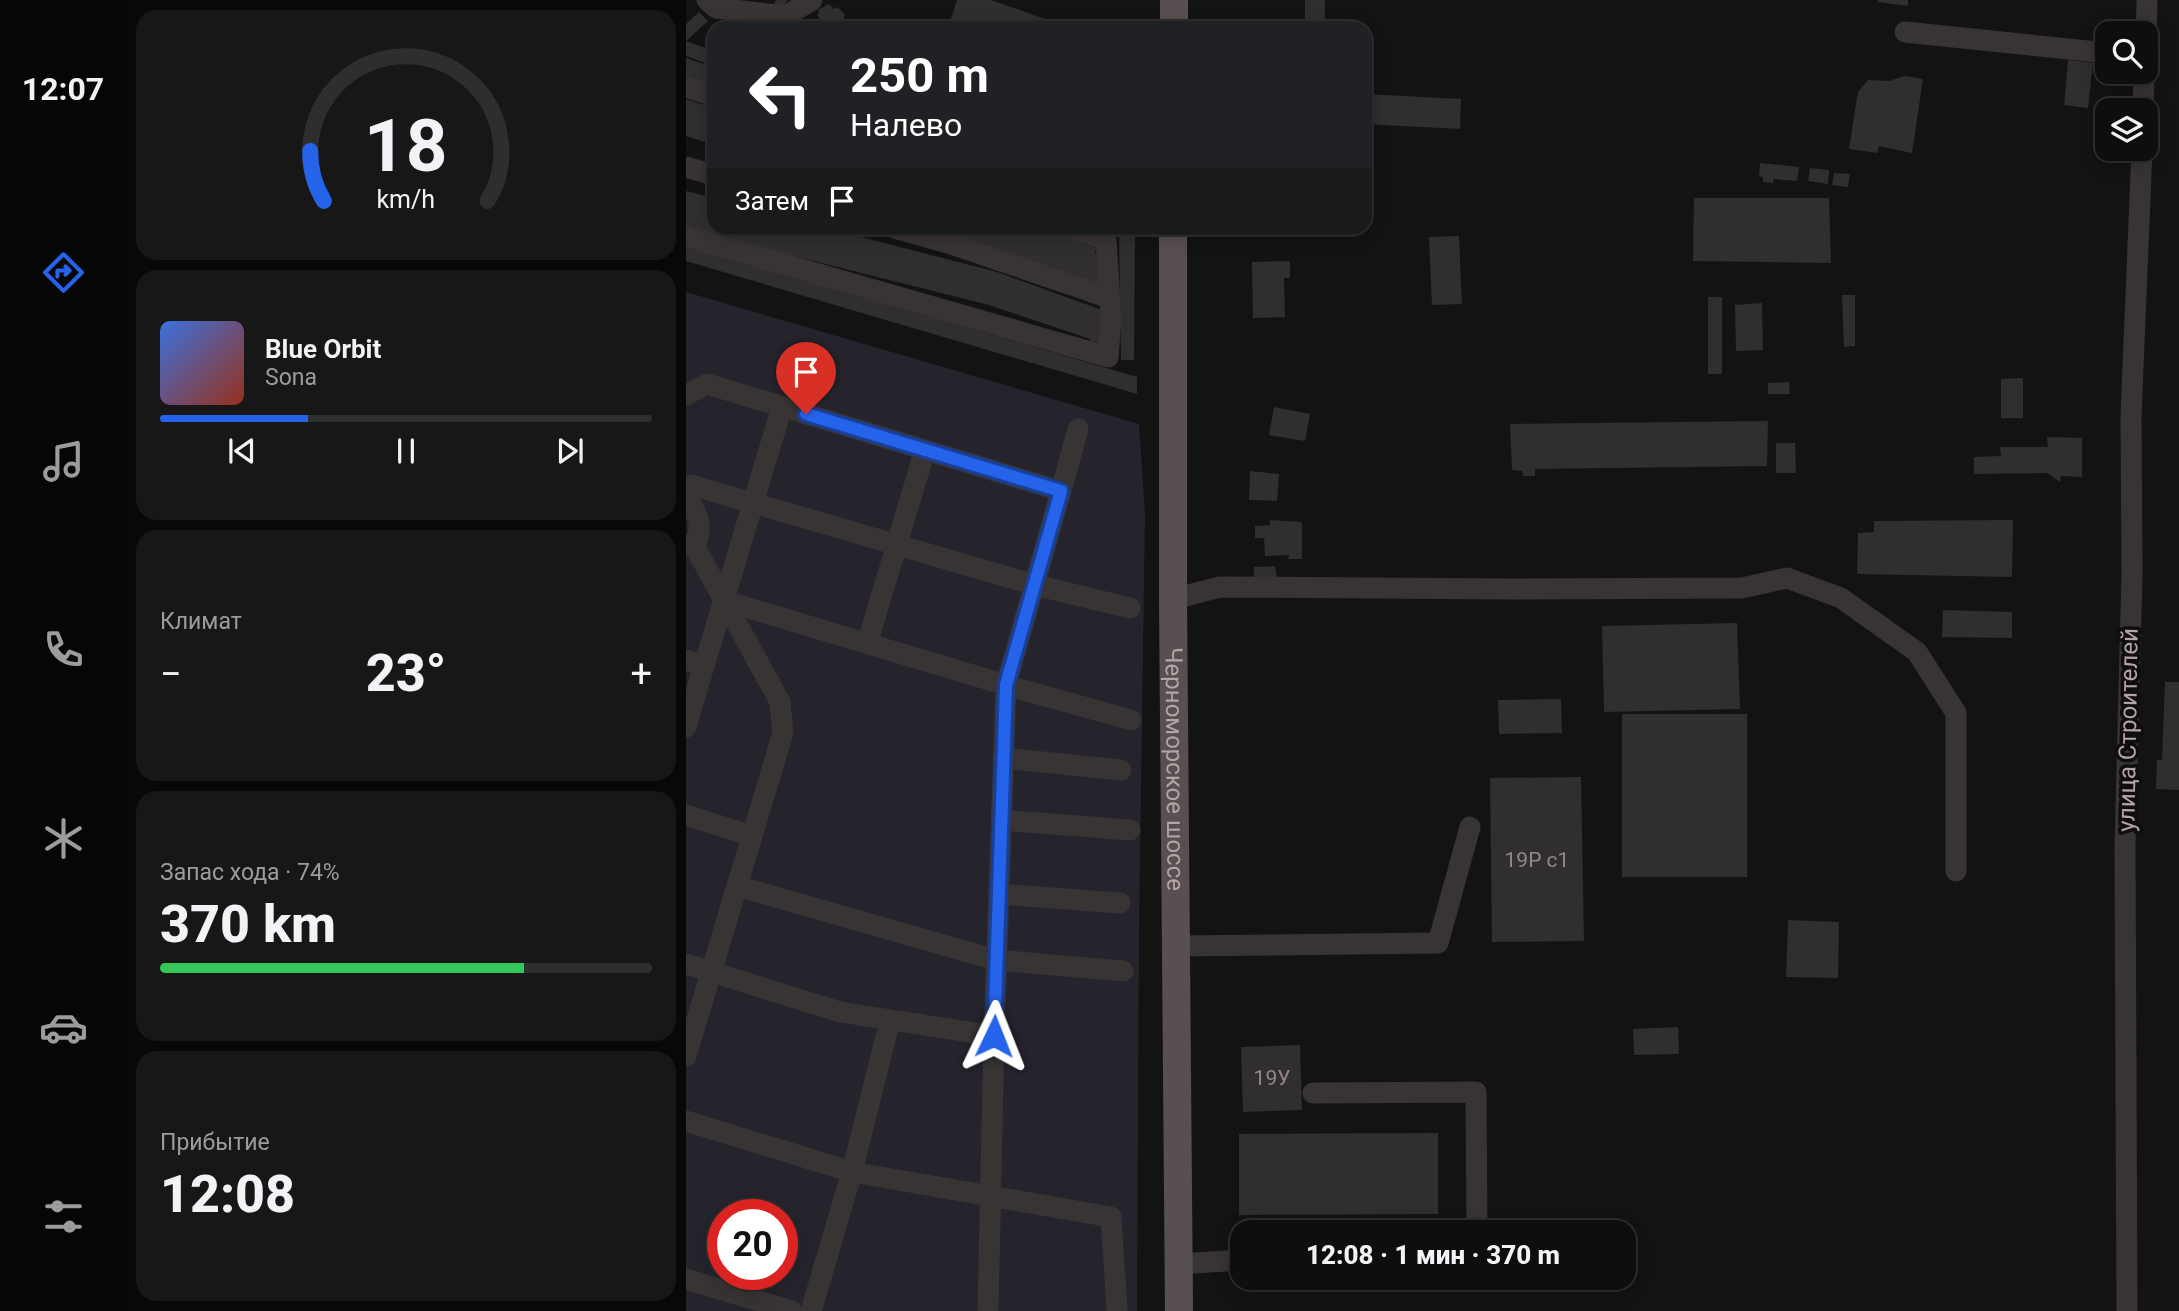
<!DOCTYPE html>
<html lang="ru">
<head>
<meta charset="utf-8">
<style>
	:root { --surface:#0f0e0e; --page:#181717; --text:#f1f3f6; --muted:#9b9c9e; --line:#2f2e2e; --accent:#2563eb }
	body { margin:0; font-family:Roboto,sans-serif; background:var(--page); color:var(--text); height:100vh; display:flex; flex-direction:column; font-size:26px; white-space:nowrap }
	* { box-sizing:border-box; margin:0 }
	p { font-size:23px; color:var(--muted) }
	.icon { flex:none; width:38px; height:38px; fill:none; stroke:currentColor; stroke-width:2; stroke-linecap:round; stroke-linejoin:round }
	.map { position:relative; flex:1; overflow:hidden }
	.panel { display:flex; flex-direction:column; gap:10px; padding:10px; background:#080808; width:560px }
	.panel>* { flex:none }
	.top-card { position:absolute; left:21px; top:21px; width:665px; height:214px; border-radius:21px; box-shadow:0 4px 18px #0003,0 0 0 2px var(--line); background:#202124; color:#fff; overflow:hidden }
	.fabs { position:absolute; left:1409px; top:21px; display:grid; gap:14px }
	.fabs a { display:grid; place-items:center; width:63px; height:63px; border-radius:14px; background:var(--surface); box-shadow:0 4px 18px #0003,0 0 0 2px var(--line); font-size:35px }
	.speed { position:absolute; left:21px; top:1199px; display:flex; gap:14px; font-size:35px; font-weight:700; text-align:center }
	.speed>* { display:grid; place-content:center; width:91px; height:91px; border-radius:50%; background:var(--surface); box-shadow:0 4px 18px #0003,0 0 0 2px var(--line); line-height:1 }
	.speed .limit { border:10px solid #d22; background:#fff; color:#111 }
	.pin { position:absolute; display:grid; place-items:center; width:60px; height:60px; color:#fff; margin:-72px -30px; border-radius:50% 50% 50% 0; rotate:-45deg; box-shadow:0 0 7px #0007 }
	.pin .icon { rotate:45deg }
	.me { position:absolute; width:77px; margin:-38px; rotate:2deg; stroke-linejoin:round; filter:drop-shadow(0 0 5px #0008) }
	.turn { display:flex; align-items:center; gap:24px; height:147px; padding:0 28px; font-size:32px }
	.turn .icon { width:91px; height:91px; stroke-width:2.5 }
	.turn b { display:block; font-size:49px; line-height:60px }
	.then { display:flex; align-items:center; height:66px; padding:0 28px; background:#0003; gap:14px; font-size:26px }
	.big { font-size:52px; font-weight:800; line-height:1.1 }
	.panel .widget { flex:1; display:flex; flex-direction:column; justify-content:center; gap:10px; min-width:0; padding:0 24px; border-radius:21px; background:var(--page) }
	.panel .dial { align-items:center; gap:0 }
	.dial svg { height:182px; overflow:visible; fill:none; stroke:var(--line); stroke-width:7; stroke-linecap:round; text-anchor:middle }
	.dial text { fill:var(--text); stroke:none }
	.song { display:flex; align-items:center; gap:21px }
	.cover { width:84px; height:84px; border-radius:10px; background:linear-gradient(135deg,hsl(220 70% 55%),hsl(10 70% 35%)) }
	.played { height:7px; border-radius:4px; background:linear-gradient(90deg,var(--accent) 30%,var(--line) 30%) }
	.keys { display:flex; justify-content:space-around; direction:ltr }
	.heat { display:flex; justify-content:space-between; align-items:center; font-size:38px; direction:ltr }
	.charge { height:10px; border-radius:5px; background:linear-gradient(90deg,#34c759 74%,var(--line) 0) }
	.trip { position:absolute; left:544px; top:1220px; width:406px; height:70px; border-radius:21px; background:var(--surface); box-shadow:0 4px 18px #0003,0 0 0 2px var(--line); font-weight:800; line-height:70px; text-align:center }
	main { display:flex; flex:1; min-height:0 }
	.tab-bar { display:flex; flex-direction:column; width:126px; justify-content:space-around; align-items:center; background:#060606; color:var(--muted) }
	.tab-bar .icon { width:49px; height:49px }
	.tab-bar .current { color:var(--accent) }
	.tab-bar b { font-size:32px; color:var(--text) }
	.map>svg:first-child { display:block }
	.green { fill:#25232c; fill-rule:evenodd }
	.building { fill:#302e2e }
	.lines { fill:none; stroke-linecap:round; stroke-linejoin:round }
	.minor { stroke:#393434; stroke-width:21 }
	.major { stroke:#585050; stroke-width:28 }
	.route-casing { stroke:#184099; stroke-width:18 }
	.route { stroke:#2563eb; stroke-width:12 }
	.labels { text-anchor:middle; stroke-width:7; stroke-linejoin:round; paint-order:stroke }
	.number-label { font-size:21px; fill:#948689 }
	.street-label { font-size:24px; fill:#b5a4a7; stroke:#0f0e0e }
</style>
</head>
<body>
<main>
<nav class="tab-bar">
<b>12:07</b>
<svg class="icon current" aria-label="directions" viewBox="0 0 24 24"><path d="M12 3l9 9-9 9-9-9zM9 14v-3h6M13 9l2 2-2 2"/></svg>
<svg class="icon" aria-label="music" viewBox="0 0 24 24"><path d="M9 18V5l10-2v13"/><circle cx="6" cy="18" r="3"/><circle cx="16" cy="16" r="3"/></svg>
<svg class="icon" aria-label="phone" viewBox="0 0 24 24"><path d="M5 4h4l2 5-3 2q2 4 5 5l2-3 5 2v4C11 20 4 13 5 4z"/></svg>
<svg class="icon" aria-label="climate" viewBox="0 0 24 24"><path d="M12 3v18M4 7l16 10M4 17L20 7"/></svg>
<svg class="icon" aria-label="car" viewBox="0 0 24 24"><path d="M5 17H2v-5l4-1 3-4h7l3 4 3 1v5h-3M9 17h6M6 11h13"/><circle cx="7" cy="17" r="2"/><circle cx="17" cy="17" r="2"/></svg>
<svg class="icon" aria-label="filters" viewBox="0 0 24 24"><path d="M4 7h16M4 17h16"/><circle cx="9" cy="7" r="2"/><circle cx="15" cy="17" r="2"/></svg>
</nav>
<section class="panel">
<div class="widget dial"><svg viewBox="0 0 100 80">
<path d="M14 69A42 42 0 1 1 86 69"/>
<path d="M14 69A42 42 0 0 1 8 47" stroke="#2563eb"/>
<text x="50" y="56" font-size="32" font-weight="700">18</text>
<text x="50" y="72" font-size="11">km/h</text>
</svg></div>
<div class="widget">
<div class="song"><i class="cover"></i><div><b>Blue Orbit</b><p>Sona</p></div></div>
<div class="played"></div>
<div class="keys"><svg class="icon" aria-label="previous" viewBox="0 0 24 24"><path d="M18 5L8 12l10 7zM5 5v14"/></svg><svg class="icon" aria-label="pause" viewBox="0 0 24 24"><path d="M8 5v14M16 5v14"/></svg><svg class="icon" aria-label="next" viewBox="0 0 24 24"><path d="M6 5l10 7-10 7zM19 5v14"/></svg></div>
</div>
<div class="widget"><p>Климат</p>
<div class="heat"><a>−</a><b class="big">23°</b><a>+</a></div>
</div>
<div class="widget"><p>Запас хода · 74%</p><b class="big">370 km</b><div class="charge"></div></div>
<div class="widget"><p>Прибытие</p><b class="big">12:08</b></div>
</section>
<div class="map">
<svg width="1493" height="1311" viewBox="0 0 1493 1311">
	<rect width="100%" height="100%" fill="#141313"/>
	<path class="green" d="M0,292L453,424L459,512L453,932L451,1311H0ZM37,1214H96V1274H37Z"/>
	<g class="building">
		<polygon points="90,0 101,0 97,8 88,4"/>
		<polygon points="271,0 305,0 385,28 262,28"/>
		<rect x="619" y="0" width="20" height="28"/>
		<polygon points="1192,0 1222,0 1222,6 1192,2"/>
		<polygon points="143,4 147,9 152,7 159,15 155,28 150,28 146,24 142,27 138,25 135,28 115,28 132,22 134,19 131,15 133,13 132,10"/>
		<polygon points="13,12 22,21 0,41 23,49 24,45 28,46 28,86 0,76 0,58 18,64 19,63 0,56 0,24"/>
		<polygon points="1382,60 1407,63 1402,108 1378,105"/>
		<polygon points="1219,76 1237,79 1226,153 1193,146 1191,153 1163,149 1172,92 1182,80 1203,81"/>
		<polygon points="679,94 775,99 774,129 679,124"/>
		<polygon points="0,99 28,108 28,145 0,136"/>
		<polygon points="1074,163 1113,167 1111,181 1087,179 1087,183 1077,182 1077,177 1073,176"/>
		<polygon points="1124,168 1143,170 1142,184 1122,181"/>
		<polygon points="1148,173 1164,174 1162,187 1146,185"/>
		<polygon points="0,191 28,198 28,228 140,228 311,272 416,310 413,343 403,343 404,339 303,305 0,229"/>
		<polygon points="1008,198 1143,198 1145,263 1007,261"/>
		<polygon points="280,228 353,228 410,248 409,254 417,256 413,284 277,238"/>
		<polygon points="433,228 449,228 448,360 435,360"/>
		<polygon points="773,236 776,304 746,305 743,237"/>
		<polygon points="0,245 451,377 451,394 0,261"/>
		<polygon points="604,261 604,278 598,278 599,317 567,318 566,262"/>
		<polygon points="1156,295 1169,295 1169,346 1158,347"/>
		<rect x="1022" y="297" width="14" height="77"/>
		<polygon points="1076,303 1077,350 1050,351 1049,305"/>
		<polygon points="1337,378 1337,418 1315,418 1315,379"/>
		<polygon points="1103,382 1104,394 1082,394 1082,383"/>
		<polygon points="588,407 624,414 619,441 583,435"/>
		<polygon points="1082,421 1081,466 849,469 849,476 837,476 836,471 826,470 824,424"/>
		<polygon points="1361,437 1396,438 1396,477 1375,476 1374,482 1361,473 1288,474 1288,457 1315,456 1314,447 1362,447"/>
		<polygon points="1090,443 1109,443 1110,473 1090,473"/>
		<polygon points="564,471 593,474 591,501 563,500"/>
		<polygon points="584,520 616,522 616,559 602,559 603,555 579,556 578,538 569,538 569,526 584,525"/>
		<polygon points="1327,520 1326,577 1171,574 1172,533 1188,532 1188,521"/>
		<polygon points="589,566 591,579 568,579 568,567"/>
		<polygon points="1257,610 1326,612 1326,638 1256,637"/>
		<polygon points="1051,623 1054,709 918,712 916,626"/>
		<polygon points="1479,682 1493,682 1493,790 1470,789 1471,760 1476,760"/>
		<polygon points="875,699 876,733 813,734 812,700"/>
		<rect x="936" y="714" width="125" height="163"/>
		<polygon points="895,777 898,941 806,942 804,778"/>
		<polygon points="1102,920 1153,922 1152,978 1100,977"/>
		<polygon points="992,1027 993,1054 948,1055 947,1029"/>
		<polygon points="614,1045 616,1110 557,1112 555,1047"/>
		<polygon points="752,1133 752,1214 553,1215 553,1134"/>
	</g>
	<g class="lines">
		<g class="minor">
			<polyline points="21,0 30,8 100,16 126,0"/>
			<polyline points="1219,32 1421,53"/>
			<polyline points="1460,45 1461,0"/>
			<polyline points="0,87 28,96"/>
			<polyline points="1457,110 1458,72"/>
			<polyline points="0,167 28,175"/>
			<polyline points="208,228 265,244 424,298"/>
			<polyline points="0,236 422,357 425,318 420,240 384,228"/>
			<polyline points="0,395 21,384 375,491 392,429"/>
			<polyline points="0,493 5,485 349,585 444,608"/>
			<path d="M0,497C13,516 17,524 9,547"/>
			<polyline points="0,545 9,547 94,702 97,733 66,836 0,815"/>
			<polyline points="487,599 534,587 822,589 1056,588 1101,578 1155,598 1231,652 1270,713 1270,871"/>
			<polyline points="39,601 320,685 445,720"/>
			<polyline points="181,644 239,450"/>
			<polyline points="0,660 18,666 96,407"/>
			<polyline points="0,727 18,666"/>
			<polyline points="317,758 435,770"/>
			<polyline points="315,820 444,830"/>
			<polyline points="51,886 310,960 437,971"/>
			<polyline points="313,894 434,903"/>
			<polyline points="490,946 752,943 784,827"/>
			<polyline points="0,964 154,1012 308,1036"/>
			<polyline points="0,1056 66,836"/>
			<polyline points="627,1093 790,1092 791,1232"/>
			<polyline points="0,1121 166,1172 425,1217 431,1311"/>
			<polyline points="492,1264 556,1260"/>
			<polyline points="0,1279 106,1311"/>
			<polyline points="125,1311 166,1172 204,1020"/>
			<polyline points="302,1311 308,1036 320,685 375,491"/>
			<polyline points="1441,1311 1439,847 1446,574 1445,416 1456,149"/>
		</g>
		<g class="major">
			<polyline points="488,28 488,0"/>
			<path id="s1" d="M487,228V599L493,1311"/>
		</g>
	</g>
	<g class="lines">
		<g class="route-casing">
			<polyline id="route" points="120,414 375,491 320,685 308,1036"/>
		</g>
		<use href="#route" class="route"/>
	</g>
	<g class="labels">
		<g class="number-label">
			<text x="851" y="867">19Р с1</text>
			<text x="586" y="1085">19У</text>
		</g>
		<g class="street-label">
			<text transform="translate(1442 730) rotate(-89)" y="8">улица Строителей</text>
			<text dy="8" stroke="none"><textPath href="#s1" startOffset="541">Черноморское шоссе</textPath></text>
		</g>
	</g>
</svg>
<div class="fabs">
<a><svg class="icon" aria-label="search" viewBox="0 0 24 24"><circle cx="10" cy="10" r="6"/><path d="M15 15l6 6"/></svg></a>
<a><svg class="icon" aria-label="layers" viewBox="0 0 24 24"><path d="M12 4l9 5-9 5-9-5zM3 14l9 5 9-5"/></svg></a>
</div>
<div class="speed"><div class="limit">20</div></div>
<div class="pin" style="left:120px;top:414px;background:#d93025"><svg class="icon" aria-label="arrive" viewBox="0 0 24 24"><path d="M6 21V4h12l-3 4 3 4H6"/></svg></div>
<svg class="me" style="left:308px;top:1036px" viewBox="-20 -20 40 40"><path d="M0-17L14 15 0 8-14 15z" fill="#2563eb" stroke="#fff" stroke-width="4"/></svg>
<div class="trip">12:08 · 1 мин · 370 m</div>
<div class="top-card">
<div class="turn"><svg class="icon" aria-label="left" viewBox="0 0 24 24"><path d="M17 20v-9H6M10 6l-5 5 5 5"/></svg><div><b>250 m</b>Налево</div></div>
<div class="then">Затем<svg class="icon" aria-label="arrive" viewBox="0 0 24 24"><path d="M6 21V4h12l-3 4 3 4H6"/></svg></div>
</div>
</div>
</main>
</body>
</html>
